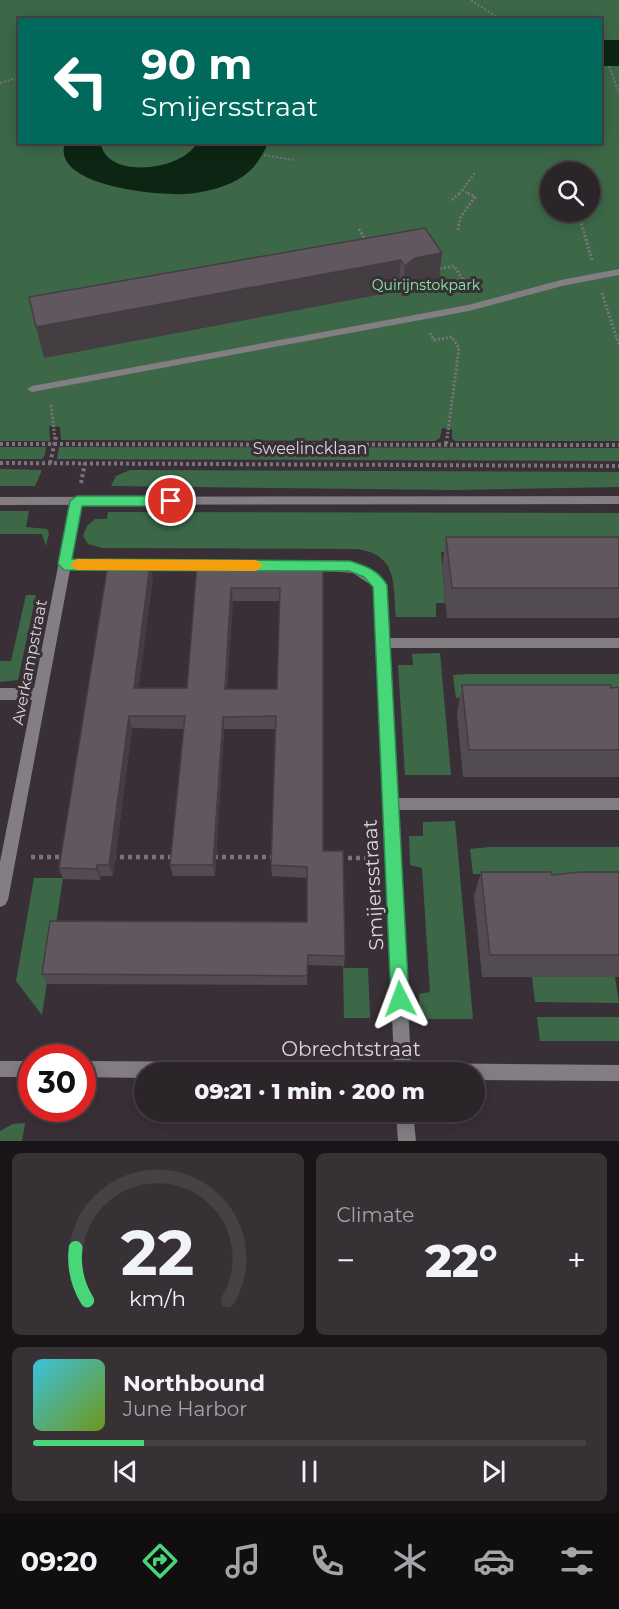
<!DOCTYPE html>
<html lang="en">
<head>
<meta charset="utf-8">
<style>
	:root { --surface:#2b2429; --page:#373035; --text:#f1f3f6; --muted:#a6a4a8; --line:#474146; --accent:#47d779 }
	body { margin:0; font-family:Montserrat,sans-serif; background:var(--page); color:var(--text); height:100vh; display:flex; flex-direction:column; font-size:22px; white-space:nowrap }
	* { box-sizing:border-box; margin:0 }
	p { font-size:20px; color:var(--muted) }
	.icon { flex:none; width:33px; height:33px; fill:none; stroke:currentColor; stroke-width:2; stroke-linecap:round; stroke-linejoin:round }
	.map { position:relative; height:1141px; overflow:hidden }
	.sheet { display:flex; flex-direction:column; gap:12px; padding:12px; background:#181417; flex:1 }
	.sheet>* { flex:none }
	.guide { position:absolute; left:18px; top:18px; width:584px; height:126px; border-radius:0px; box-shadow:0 3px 15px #0003,0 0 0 2px var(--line); background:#00695c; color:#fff; overflow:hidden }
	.controls { position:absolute; left:540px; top:162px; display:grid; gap:12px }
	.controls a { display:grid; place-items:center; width:60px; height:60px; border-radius:50%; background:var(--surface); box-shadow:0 3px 15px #0003,0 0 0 2px var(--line); font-size:30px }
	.speed { position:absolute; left:18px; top:1044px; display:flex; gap:12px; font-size:30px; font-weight:700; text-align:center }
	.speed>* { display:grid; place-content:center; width:78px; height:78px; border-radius:50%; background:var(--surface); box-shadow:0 3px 15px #0003,0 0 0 2px var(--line); line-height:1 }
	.speed .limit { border:9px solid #d22; background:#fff; color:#111 }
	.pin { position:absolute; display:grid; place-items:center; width:51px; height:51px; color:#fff; margin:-26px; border:3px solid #fff; border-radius:50%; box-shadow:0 2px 6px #0007 }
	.me { position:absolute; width:66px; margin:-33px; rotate:357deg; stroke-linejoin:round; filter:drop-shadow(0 0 4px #0008) }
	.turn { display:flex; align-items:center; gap:21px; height:126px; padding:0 24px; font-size:27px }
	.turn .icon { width:78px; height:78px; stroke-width:2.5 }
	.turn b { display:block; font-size:42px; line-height:51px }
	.big { font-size:45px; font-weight:800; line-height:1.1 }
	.sheet .card { flex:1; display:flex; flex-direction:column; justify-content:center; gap:9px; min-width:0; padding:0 21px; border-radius:9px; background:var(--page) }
	.sheet .dial { align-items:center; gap:0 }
	.dial svg { height:156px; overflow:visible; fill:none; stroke:var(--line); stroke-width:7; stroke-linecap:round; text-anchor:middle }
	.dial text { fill:var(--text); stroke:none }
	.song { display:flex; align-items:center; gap:18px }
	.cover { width:72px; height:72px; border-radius:9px; background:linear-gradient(135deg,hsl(190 70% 55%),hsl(80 70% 35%)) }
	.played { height:6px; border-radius:3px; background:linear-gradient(90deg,var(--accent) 20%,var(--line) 20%) }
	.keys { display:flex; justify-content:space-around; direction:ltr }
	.heat { display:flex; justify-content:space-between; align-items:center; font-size:33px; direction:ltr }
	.sheet .tiles { flex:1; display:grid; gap:12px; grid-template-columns:1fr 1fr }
	.card:last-child { grid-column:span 2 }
	.trip { position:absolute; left:134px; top:1062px; width:351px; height:60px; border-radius:30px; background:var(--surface); box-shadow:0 3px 15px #0003,0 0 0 2px var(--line); font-weight:800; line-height:60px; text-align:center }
	.tabs { display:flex; height:96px; justify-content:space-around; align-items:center; background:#110e10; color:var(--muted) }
	.tabs .icon { width:42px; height:42px }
	.tabs .current { color:var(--accent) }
	.tabs b { font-size:27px; color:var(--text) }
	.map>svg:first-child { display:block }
	.green { fill:#3c6848; fill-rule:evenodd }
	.water { fill:#0c2613 }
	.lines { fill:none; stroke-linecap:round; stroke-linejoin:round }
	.path-far3 { stroke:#7b7379; stroke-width:2; stroke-dasharray:2 2; stroke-linecap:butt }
	.path-far2 { stroke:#7b7379; stroke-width:3; stroke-dasharray:2 2; stroke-linecap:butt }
	.path-far1 { stroke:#7b7379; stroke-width:4; stroke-dasharray:3 3; stroke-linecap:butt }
	.path { stroke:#7b7379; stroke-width:4.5; stroke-dasharray:4 4; stroke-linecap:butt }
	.minor { fill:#837e82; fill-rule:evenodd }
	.tertiary { fill:#837e82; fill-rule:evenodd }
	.wall { fill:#534b52; fill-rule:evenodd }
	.shaded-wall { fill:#443d42 }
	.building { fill:#61575f; stroke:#443d42; stroke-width:1.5; fill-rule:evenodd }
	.route { fill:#47d779; stroke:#2e8c4f; stroke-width:1.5 }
	.slow { fill:#f59e0b }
	.labels { text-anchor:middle; stroke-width:6; stroke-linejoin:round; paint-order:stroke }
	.far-park-label { font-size:14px; fill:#84efa1; stroke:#393037 }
	.street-label { font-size:16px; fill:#dcd6db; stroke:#393037 }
	.near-street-label { font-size:20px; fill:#dcd6db; stroke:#393037 }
</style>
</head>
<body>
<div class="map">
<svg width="619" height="1141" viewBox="0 0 619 1141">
	<rect width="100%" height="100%" fill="#393037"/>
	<g class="green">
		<path d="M0,0H619V441H455L452,438V429L442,428L440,438L435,441L61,440L60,427L49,426L50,441H0ZM20,20H600V142H20ZM550,172H590V212H550Z"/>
		<polygon points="0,447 46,447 45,455 42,459 0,459"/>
		<polygon points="59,447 619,448 619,461 57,459"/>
		<polygon points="0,469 42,470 35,486 0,486"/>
		<polygon points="130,470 619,472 619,487 456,490 111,486 116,476"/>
		<polygon points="0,511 29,511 26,527 47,529 49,533 46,546 42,534 0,534"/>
		<path d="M108,512L619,513V552H441L445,603H436V617H396C393,583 398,554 356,549L102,548L88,544L83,536L87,526L95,519H107Z"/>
		<polygon points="26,595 36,595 18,680 0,682 0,661 11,661"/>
		<polygon points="440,653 451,775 405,775 398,665 413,665 412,654"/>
		<polygon points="471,674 619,674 619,695 456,698 453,675"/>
		<polygon points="455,821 473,1019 420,1019 419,994 430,992 422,868 410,865 409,836 423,836 423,822"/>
		<polygon points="490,847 619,847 619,875 473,874 470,849"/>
		<polygon points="34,878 63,878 42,1015 16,981"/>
		<polygon points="343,966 344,968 368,968 370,1018 344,1018"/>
		<polygon points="532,977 615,977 619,1003 535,1002"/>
		<polygon points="537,1017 619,1017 619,1041 540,1041"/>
		<polygon points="25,1123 22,1141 0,1141 0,1131 13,1124"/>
	</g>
	<g class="water">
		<rect x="600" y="40" width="19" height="26"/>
		<path d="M65,143H101C105,179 181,172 197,143H268C263,154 257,166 245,175C228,187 204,193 184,194C159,196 50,186 65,143Z"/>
	</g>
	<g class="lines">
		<g class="path-far3">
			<polyline points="471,0 501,20"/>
			<polyline points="609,66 619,93"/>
			<polyline points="0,83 20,77"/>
			<polyline points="264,155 293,160"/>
			<polyline points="462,190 469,194"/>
			<polyline points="459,194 475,173"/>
		</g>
		<g class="path-far2">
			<polyline points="452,200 460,193"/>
			<polyline points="578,212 592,260"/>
			<polyline points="359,229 366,241"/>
			<polyline points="458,230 460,218 475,197 467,193"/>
			<polyline points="436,269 454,266 469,289"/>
			<polyline points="602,293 619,345"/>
			<polyline points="430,333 434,340 452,337 459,348 447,439"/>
			<polyline points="51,405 55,439"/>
		</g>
		<g class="path-far1">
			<polyline points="0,444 619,445"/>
			<polyline points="446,444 447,437"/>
			<polyline points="0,463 619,466"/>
			<polyline points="50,463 56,437"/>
			<polyline points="81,483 85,463"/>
		</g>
		<g class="path">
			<polyline points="31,857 65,857"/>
			<polyline points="112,857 176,857"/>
			<polyline points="214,857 275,857"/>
			<polyline points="340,858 371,858"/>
		</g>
		<g class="minor">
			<polygon points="619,269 619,275 562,286 469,311 32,392 27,389 32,386 468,305 561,280"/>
			<polygon points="77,497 83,501 71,560 213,560 217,562 219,565 217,568 213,570 70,570 8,900 5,905 0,907 0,862 32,700 0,700 0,688 34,688 71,501"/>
			<path d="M309,561C336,561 369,559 386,585L389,638H619V648H389L397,798H619V810H398L411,1063L619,1065V1081L474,1080V1072H144V1078L82,1077V1061L394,1063L374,587L353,573L305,569L303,566L305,563Z"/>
			<rect x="0" y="1061" width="32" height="16"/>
			<polygon points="396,1112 413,1112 416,1141 398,1141"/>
		</g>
		<polygon class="tertiary" points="619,496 619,504 0,505 0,497"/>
	</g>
	<g class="wall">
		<polygon points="425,228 439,283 412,288 402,297 398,291 44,358"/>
		<polygon points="446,537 619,537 619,618 447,618 442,567"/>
		<path d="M197,564H323V851L345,956L344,966L308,965L307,985L47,984L42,974L307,922V878L272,876L271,865L275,729H224L215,876H173L170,865L183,729L132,728L113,876H101L100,880L63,879L59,868L153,577L138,688H187ZM233,601H280L277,689H227Z"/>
		<polygon points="462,685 611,688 619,687 619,777 463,777 457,713"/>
		<polygon points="481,872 552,875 619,872 619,977 482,977 474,896"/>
	</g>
	<g class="shaded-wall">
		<polygon points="442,253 439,283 412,288 402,297 405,266 415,258"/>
		<polygon points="401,260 398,291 44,358 36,327"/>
		<polygon points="150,564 153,577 137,701 134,688"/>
		<polygon points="231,588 233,601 226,701 225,689"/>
		<polygon points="129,716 132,728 113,876 109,865"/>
		<polygon points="223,717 224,729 215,876 213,865"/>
		<polygon points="97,865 101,876 100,880 97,869"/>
	</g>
	<g class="building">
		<polygon points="425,228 442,253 415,258 405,266 401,260 36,327 29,297"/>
		<polygon points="446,537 619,537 619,588 452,588"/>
		<path d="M108,564H150L134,688H187L197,564H323V851H343L345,956L308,955L307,976L42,974L50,921L307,922V867L271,865L276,716L223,717L213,865H170L185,716H129L109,865H97V869L59,868ZM231,588H280L277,689H225Z"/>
		<polygon points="462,685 611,685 611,688 619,687 619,750 469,750"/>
		<polygon points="481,872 551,872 552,875 580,872 619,872 619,955 490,955"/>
	</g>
	<path class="route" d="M77,496H171L177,501L171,506H82L72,559L350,561C366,566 378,570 387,585L409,999L406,1006L400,1008L393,1006L391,999L373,587L364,577L349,571L64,570L58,564L70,501Z"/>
	<polygon class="slow" points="77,559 256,560 263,565 256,571 77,570 70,565"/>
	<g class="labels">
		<g class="far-park-label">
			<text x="426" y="290">Quirijnstokpark</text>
		</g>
		<g class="street-label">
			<text x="310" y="454">Sweelincklaan</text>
			<text transform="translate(29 662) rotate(-79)" y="6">Averkampstraat</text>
		</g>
		<g class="near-street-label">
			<text transform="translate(373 885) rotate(-93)" y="7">Smijersstraat</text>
			<text x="351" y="1056">Obrechtstraat</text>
		</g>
	</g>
</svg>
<div class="controls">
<a><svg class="icon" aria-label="search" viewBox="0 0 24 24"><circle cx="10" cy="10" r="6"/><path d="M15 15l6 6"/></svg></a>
</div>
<div class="speed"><div class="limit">30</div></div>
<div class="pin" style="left:171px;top:501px;background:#d93025"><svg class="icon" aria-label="arrive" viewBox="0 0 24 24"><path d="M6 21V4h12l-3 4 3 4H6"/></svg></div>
<svg class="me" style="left:400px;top:999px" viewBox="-20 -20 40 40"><path d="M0-17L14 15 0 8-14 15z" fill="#47d779" stroke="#fff" stroke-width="4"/></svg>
<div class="trip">09:21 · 1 min · 200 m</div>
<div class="guide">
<div class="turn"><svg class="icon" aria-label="left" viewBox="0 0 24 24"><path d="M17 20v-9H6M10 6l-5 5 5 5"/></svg><div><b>90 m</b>Smijersstraat</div></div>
</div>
</div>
<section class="sheet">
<div class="tiles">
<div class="card dial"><svg viewBox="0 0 100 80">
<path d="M14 69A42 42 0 1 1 86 69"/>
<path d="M14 69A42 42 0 0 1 8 42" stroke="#47d779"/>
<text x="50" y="56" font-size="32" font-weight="700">22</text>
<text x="50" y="72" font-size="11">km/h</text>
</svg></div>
<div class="card"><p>Climate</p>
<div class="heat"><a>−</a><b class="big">22°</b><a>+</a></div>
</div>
<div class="card">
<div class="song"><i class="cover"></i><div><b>Northbound</b><p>June Harbor</p></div></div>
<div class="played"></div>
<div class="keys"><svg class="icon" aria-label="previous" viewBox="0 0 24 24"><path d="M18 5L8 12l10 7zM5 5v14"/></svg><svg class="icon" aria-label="pause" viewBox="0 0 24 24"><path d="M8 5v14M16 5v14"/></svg><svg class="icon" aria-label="next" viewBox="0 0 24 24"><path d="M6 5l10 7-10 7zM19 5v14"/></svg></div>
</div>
</div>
</section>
<nav class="tabs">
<b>09:20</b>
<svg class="icon current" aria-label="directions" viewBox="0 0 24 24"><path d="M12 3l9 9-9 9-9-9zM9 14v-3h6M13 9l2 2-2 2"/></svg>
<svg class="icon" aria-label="music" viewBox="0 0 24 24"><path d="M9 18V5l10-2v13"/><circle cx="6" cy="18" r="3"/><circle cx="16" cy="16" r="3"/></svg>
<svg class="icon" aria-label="phone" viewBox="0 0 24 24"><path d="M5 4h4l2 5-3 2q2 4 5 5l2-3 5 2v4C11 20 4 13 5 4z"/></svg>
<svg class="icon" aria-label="climate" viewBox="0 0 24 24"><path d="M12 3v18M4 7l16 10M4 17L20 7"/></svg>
<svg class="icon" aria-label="car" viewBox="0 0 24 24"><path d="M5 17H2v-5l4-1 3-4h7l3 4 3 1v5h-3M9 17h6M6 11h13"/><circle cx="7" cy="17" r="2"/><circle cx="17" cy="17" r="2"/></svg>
<svg class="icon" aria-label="filters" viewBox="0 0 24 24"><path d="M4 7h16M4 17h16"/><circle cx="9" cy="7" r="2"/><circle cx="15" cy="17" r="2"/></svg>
</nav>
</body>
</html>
